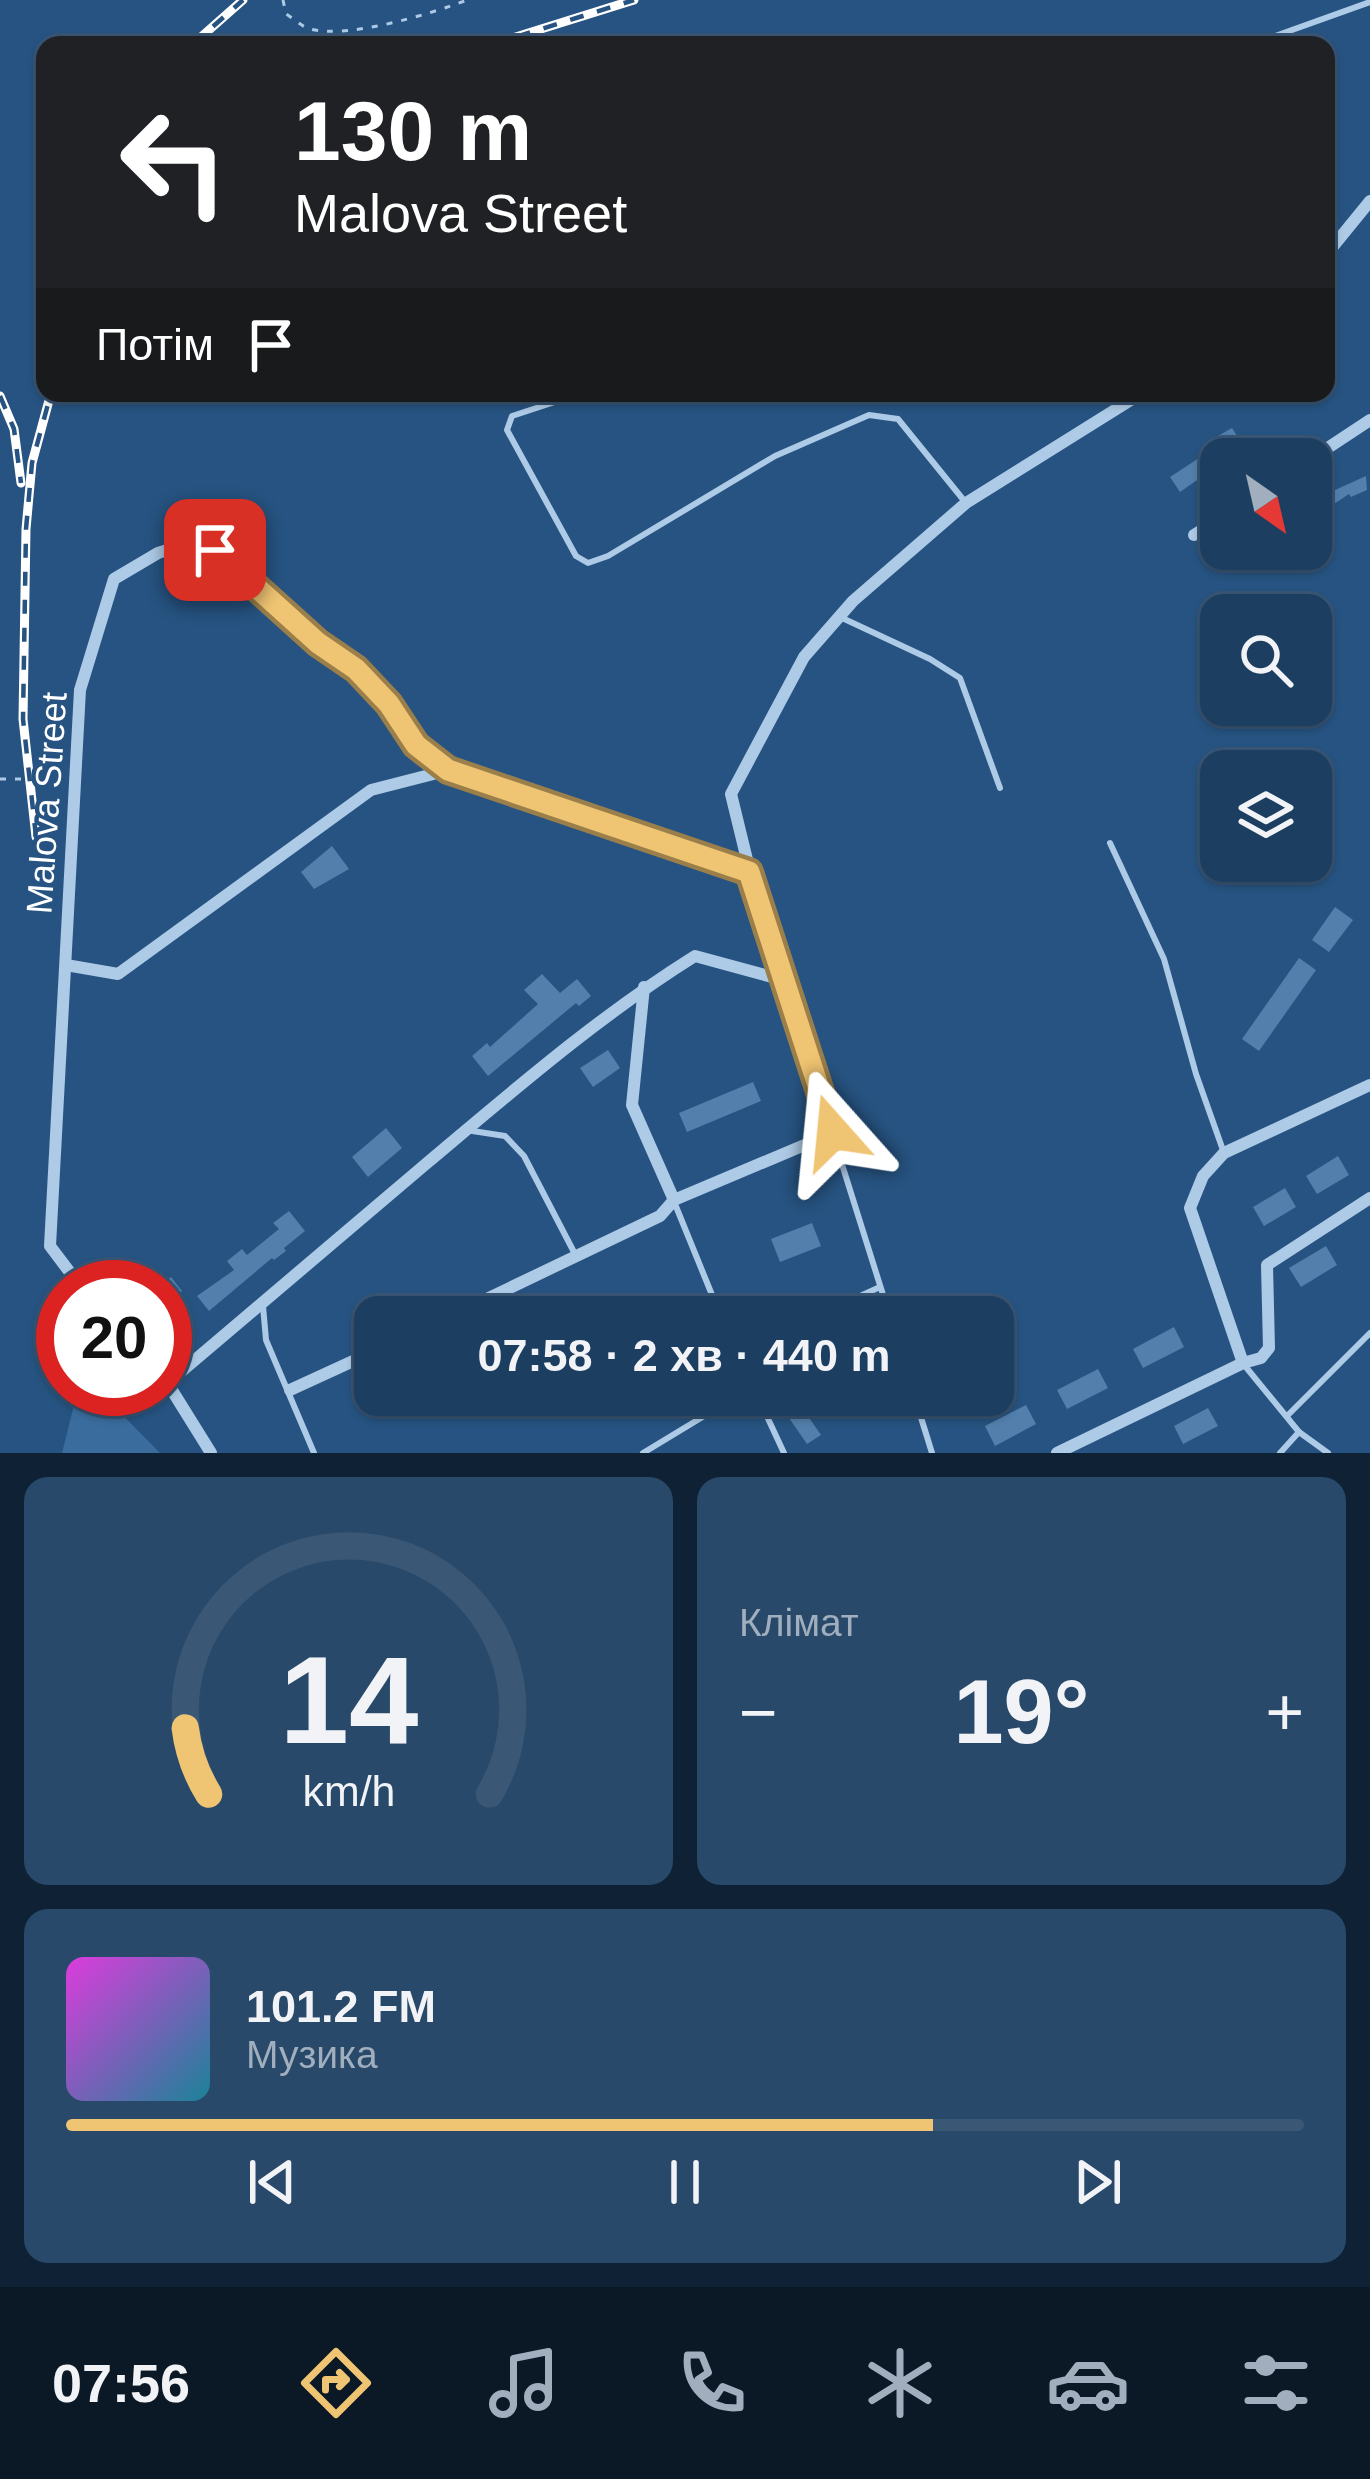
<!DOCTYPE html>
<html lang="uk">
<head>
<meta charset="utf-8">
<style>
	:root { --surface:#1c3e61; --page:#29496a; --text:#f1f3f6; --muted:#a0aebd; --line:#3a5776; --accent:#efc472 }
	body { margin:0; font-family:Helvetica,sans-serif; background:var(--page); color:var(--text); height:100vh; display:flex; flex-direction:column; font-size:45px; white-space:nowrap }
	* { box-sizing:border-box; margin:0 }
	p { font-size:39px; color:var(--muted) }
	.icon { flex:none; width:66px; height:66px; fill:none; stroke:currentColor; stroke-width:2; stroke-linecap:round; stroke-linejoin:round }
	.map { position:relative; height:1453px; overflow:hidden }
	.panel { display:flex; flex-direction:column; gap:24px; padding:24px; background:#0f2235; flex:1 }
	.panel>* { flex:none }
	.hud { position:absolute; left:36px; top:36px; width:1299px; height:366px; border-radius:24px; box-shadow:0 3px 9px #0004,0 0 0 3px var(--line); background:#202124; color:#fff; overflow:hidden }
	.needle { width:78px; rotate:146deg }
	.tools { position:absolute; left:1200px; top:438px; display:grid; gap:24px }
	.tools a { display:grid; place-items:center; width:132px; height:132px; border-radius:24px; background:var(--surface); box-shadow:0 3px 9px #0004,0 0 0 3px var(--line); font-size:60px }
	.speed { position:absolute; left:36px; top:1260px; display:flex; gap:24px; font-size:60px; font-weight:700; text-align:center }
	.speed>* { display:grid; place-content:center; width:156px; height:156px; border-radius:50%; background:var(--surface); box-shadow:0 3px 9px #0004,0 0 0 3px var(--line); line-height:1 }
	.speed .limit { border:18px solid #d22; background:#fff; color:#111 }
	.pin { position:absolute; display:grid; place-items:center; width:102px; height:102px; color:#fff; margin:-51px; border-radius:24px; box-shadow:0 6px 18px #0006 }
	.me { position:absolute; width:132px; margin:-66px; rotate:342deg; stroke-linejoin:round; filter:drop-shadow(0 0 9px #0008) }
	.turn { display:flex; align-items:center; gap:42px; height:252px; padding:0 60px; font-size:54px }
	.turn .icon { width:156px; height:156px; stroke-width:2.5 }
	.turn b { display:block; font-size:84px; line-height:102px }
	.then { display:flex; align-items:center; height:114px; padding:0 60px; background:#0003; gap:24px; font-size:45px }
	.big { font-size:90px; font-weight:700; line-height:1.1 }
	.panel .tile { flex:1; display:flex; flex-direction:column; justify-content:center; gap:18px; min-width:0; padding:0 42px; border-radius:24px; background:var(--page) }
	.panel .dial { align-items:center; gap:0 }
	.dial svg { height:312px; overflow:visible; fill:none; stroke:var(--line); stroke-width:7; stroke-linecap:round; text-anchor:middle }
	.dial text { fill:var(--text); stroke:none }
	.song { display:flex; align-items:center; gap:36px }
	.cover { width:144px; height:144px; border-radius:18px; background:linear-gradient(135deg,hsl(300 70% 55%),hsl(190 70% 35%)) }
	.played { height:12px; border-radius:6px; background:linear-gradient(90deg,var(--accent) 70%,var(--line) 70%) }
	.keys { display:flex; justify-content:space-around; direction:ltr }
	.heat { display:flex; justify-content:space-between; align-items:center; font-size:66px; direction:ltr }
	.panel .tiles { flex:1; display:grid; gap:24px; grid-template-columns:1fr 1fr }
	.tile:last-child { grid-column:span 2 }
	.trip { position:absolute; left:354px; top:1296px; width:660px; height:120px; border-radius:24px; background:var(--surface); box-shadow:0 3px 9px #0004,0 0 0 3px var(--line); font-weight:700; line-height:120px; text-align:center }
	.tab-bar { display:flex; height:192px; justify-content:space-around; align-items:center; background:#0b1927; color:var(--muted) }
	.tab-bar .icon { width:84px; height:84px }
	.tab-bar .selected { color:var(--accent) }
	.tab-bar b { font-size:54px; color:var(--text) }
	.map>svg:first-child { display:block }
	.green { fill:#3a6d9e }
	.building { fill:#527fab }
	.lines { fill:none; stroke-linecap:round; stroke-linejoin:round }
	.path { stroke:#adcae6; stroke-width:3; stroke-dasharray:6 9; stroke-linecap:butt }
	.service { stroke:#adcae6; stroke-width:6 }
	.minor { stroke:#adcae6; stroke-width:12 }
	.rail-casing { stroke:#fff; stroke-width:9 }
	.rail { stroke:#265381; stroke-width:4.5; stroke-dasharray:14; stroke-linecap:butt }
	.route-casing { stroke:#9b7f4a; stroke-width:30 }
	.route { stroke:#efc472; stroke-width:21 }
	.labels { text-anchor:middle; stroke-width:9; stroke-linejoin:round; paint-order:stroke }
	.street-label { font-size:36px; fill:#fff; stroke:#265381 }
</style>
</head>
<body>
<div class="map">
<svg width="1370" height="1453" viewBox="0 0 1370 1453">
	<rect width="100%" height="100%" fill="#265381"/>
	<polygon class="green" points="78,1389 97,1389 160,1453 62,1453"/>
	<g class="building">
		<polygon points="1232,428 1245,448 1221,459 1220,464 1180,492 1170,477 1222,443 1218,436"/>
		<polygon points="1366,476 1367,490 1351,497 1349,494 1311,519 1311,504 1324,495 1320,490 1330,484 1335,490"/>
		<polygon points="332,846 349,869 314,889 301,872"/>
		<polygon points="1335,907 1353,920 1329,952 1312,940"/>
		<polygon points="1299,958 1316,970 1259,1051 1242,1039"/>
		<polygon points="542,974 560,993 577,979 591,996 579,1006 576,1003 488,1076 472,1056 487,1043 490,1047 538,1004 524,990"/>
		<polygon points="608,1050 620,1068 593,1087 580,1068"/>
		<polygon points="753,1082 761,1101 687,1132 679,1113"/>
		<polygon points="386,1128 402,1148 368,1177 352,1157"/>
		<polygon points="1338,1156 1349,1175 1317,1194 1306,1176"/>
		<polygon points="1285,1188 1296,1207 1264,1226 1253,1207"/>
		<polygon points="289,1211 305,1231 284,1248 286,1251 274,1260 272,1258 209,1311 197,1296 234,1270 227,1261 242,1249 247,1255 279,1229 273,1223"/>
		<polygon points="812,1223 821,1246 780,1262 771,1239"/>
		<polygon points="1326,1246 1337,1265 1301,1287 1289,1268"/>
		<polygon points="171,1277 182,1291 165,1305 187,1331 165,1348 165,1282"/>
		<polygon points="1174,1327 1184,1347 1143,1368 1133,1349"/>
		<polygon points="1098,1369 1108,1388 1067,1409 1057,1390"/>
		<polygon points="794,1396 821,1435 807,1444 780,1405"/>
		<polygon points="1026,1405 1036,1424 995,1446 985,1426"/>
		<polygon points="1208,1408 1218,1426 1183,1444 1174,1426"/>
	</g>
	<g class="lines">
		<g class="path">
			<path d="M283,0L286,14C293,18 302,27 310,29C348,39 431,14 467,0"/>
			<polyline points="0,779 64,779"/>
		</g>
		<g class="service">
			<polyline points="1250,45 1370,2"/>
			<polyline points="582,393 512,416 507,430 576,556 588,563 608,556 775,456 869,415 898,419 966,503"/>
			<polyline points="840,617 930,659 960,678 1000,788"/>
			<polyline points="1110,843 1164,959 1196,1074 1224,1153"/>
			<polyline points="751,875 890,1317"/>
			<polyline points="466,1130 505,1136 524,1156 576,1256"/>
			<polyline points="675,1204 721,1317"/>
			<polyline points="263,1306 266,1340 314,1453"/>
			<polyline points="814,1317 880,1287"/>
			<polyline points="1245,1366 1299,1432 1328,1453"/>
			<polyline points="757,1395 784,1453"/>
			<polyline points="914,1395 932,1453"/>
			<polyline points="714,1410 745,1398 760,1401"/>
			<polyline points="1288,1415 1370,1333"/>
			<polyline points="643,1453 714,1410 720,1395"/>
			<polyline points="1280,1453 1299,1432"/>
		</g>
		<g class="minor">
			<polyline points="1326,255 1370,201"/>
			<polyline points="1311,459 1370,420"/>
			<polyline points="1194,535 1221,518"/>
			<polyline points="750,872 731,794 804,657 853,601 966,503 1142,393"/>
			<polyline points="66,965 118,974 371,790 449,770 750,872"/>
			<polyline points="644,987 632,1105 674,1200"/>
			<polyline points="81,1287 50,1246 80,690 114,579 158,553 186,544 215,549 318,643 356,669 389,703 416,745 449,770"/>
			<polyline points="449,1317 660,1216 674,1200 833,1133"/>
			<polyline points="1243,1363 1190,1208 1203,1176 1224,1153 1370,1085"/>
			<polyline points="165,1379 211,1453"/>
			<path d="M169,1382C255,1309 341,1236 427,1163C514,1090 599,1016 695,956L783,980"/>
			<polyline points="290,1390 375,1351"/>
			<polyline points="1057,1453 1243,1363 1261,1358 1269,1348 1267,1265 1370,1198"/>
		</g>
		<g class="rail-casing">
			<g id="rail">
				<polyline points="192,45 243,0"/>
				<polyline points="490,45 634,0"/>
				<polyline points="0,396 14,429 21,483"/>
				<polyline points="36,837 23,719 26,529 32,463 51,393"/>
			</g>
		</g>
		<use href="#rail" class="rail"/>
	</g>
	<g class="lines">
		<g class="route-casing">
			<polyline id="route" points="215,550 318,643 356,669 389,704 416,745 448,770 749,872 833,1132"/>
		</g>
		<use href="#route" class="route"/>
	</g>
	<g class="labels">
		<g class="street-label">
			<text transform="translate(46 803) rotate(-86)" y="13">Malova Street</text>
		</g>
	</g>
</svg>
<div class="tools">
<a><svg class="needle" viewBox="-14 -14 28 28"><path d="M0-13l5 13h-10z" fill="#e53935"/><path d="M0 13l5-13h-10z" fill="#a0aebd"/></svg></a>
<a><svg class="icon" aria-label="search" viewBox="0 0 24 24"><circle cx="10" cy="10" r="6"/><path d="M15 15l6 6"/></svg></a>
<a><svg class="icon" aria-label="layers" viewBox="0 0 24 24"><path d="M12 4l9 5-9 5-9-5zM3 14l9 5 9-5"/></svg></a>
</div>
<div class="speed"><div class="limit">20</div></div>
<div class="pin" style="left:215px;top:550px;background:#d93025"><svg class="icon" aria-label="arrive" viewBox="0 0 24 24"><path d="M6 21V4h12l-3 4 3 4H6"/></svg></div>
<svg class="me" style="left:833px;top:1132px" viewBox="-20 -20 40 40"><path d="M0-17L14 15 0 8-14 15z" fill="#efc472" stroke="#fff" stroke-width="4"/></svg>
<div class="trip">07:58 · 2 хв · 440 m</div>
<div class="hud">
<div class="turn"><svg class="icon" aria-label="left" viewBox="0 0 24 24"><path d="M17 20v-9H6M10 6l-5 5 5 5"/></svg><div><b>130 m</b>Malova Street</div></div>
<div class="then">Потім<svg class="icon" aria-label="arrive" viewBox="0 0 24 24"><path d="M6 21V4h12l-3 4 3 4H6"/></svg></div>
</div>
</div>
<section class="panel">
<div class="tiles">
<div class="tile dial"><svg viewBox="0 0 100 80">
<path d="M14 69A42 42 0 1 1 86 69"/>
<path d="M14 69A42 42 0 0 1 8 52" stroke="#efc472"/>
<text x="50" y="56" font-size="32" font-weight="700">14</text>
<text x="50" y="72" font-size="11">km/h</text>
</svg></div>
<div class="tile"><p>Клімат</p>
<div class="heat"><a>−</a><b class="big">19°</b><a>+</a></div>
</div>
<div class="tile">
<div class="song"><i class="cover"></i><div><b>101.2 FM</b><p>Музика</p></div></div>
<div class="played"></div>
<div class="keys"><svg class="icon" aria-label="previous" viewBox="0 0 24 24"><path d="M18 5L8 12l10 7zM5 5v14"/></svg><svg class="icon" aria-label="pause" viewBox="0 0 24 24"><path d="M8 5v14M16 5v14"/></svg><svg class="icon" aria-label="next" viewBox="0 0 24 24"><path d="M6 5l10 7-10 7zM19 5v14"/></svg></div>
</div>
</div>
</section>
<nav class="tab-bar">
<b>07:56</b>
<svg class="icon selected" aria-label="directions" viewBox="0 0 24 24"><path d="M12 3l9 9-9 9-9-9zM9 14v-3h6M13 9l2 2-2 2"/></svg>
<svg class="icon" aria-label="music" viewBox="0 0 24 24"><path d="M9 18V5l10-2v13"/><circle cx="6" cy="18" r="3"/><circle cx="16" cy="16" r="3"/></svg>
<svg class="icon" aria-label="phone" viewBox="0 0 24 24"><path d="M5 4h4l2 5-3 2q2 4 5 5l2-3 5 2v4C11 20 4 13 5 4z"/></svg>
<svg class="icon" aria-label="climate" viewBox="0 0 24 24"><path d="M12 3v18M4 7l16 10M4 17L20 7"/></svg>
<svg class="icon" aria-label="car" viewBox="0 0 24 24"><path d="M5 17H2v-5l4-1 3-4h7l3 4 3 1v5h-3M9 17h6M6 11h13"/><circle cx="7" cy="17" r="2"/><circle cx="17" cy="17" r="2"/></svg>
<svg class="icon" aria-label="filters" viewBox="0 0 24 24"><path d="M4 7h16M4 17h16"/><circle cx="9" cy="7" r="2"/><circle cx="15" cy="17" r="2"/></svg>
</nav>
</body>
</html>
